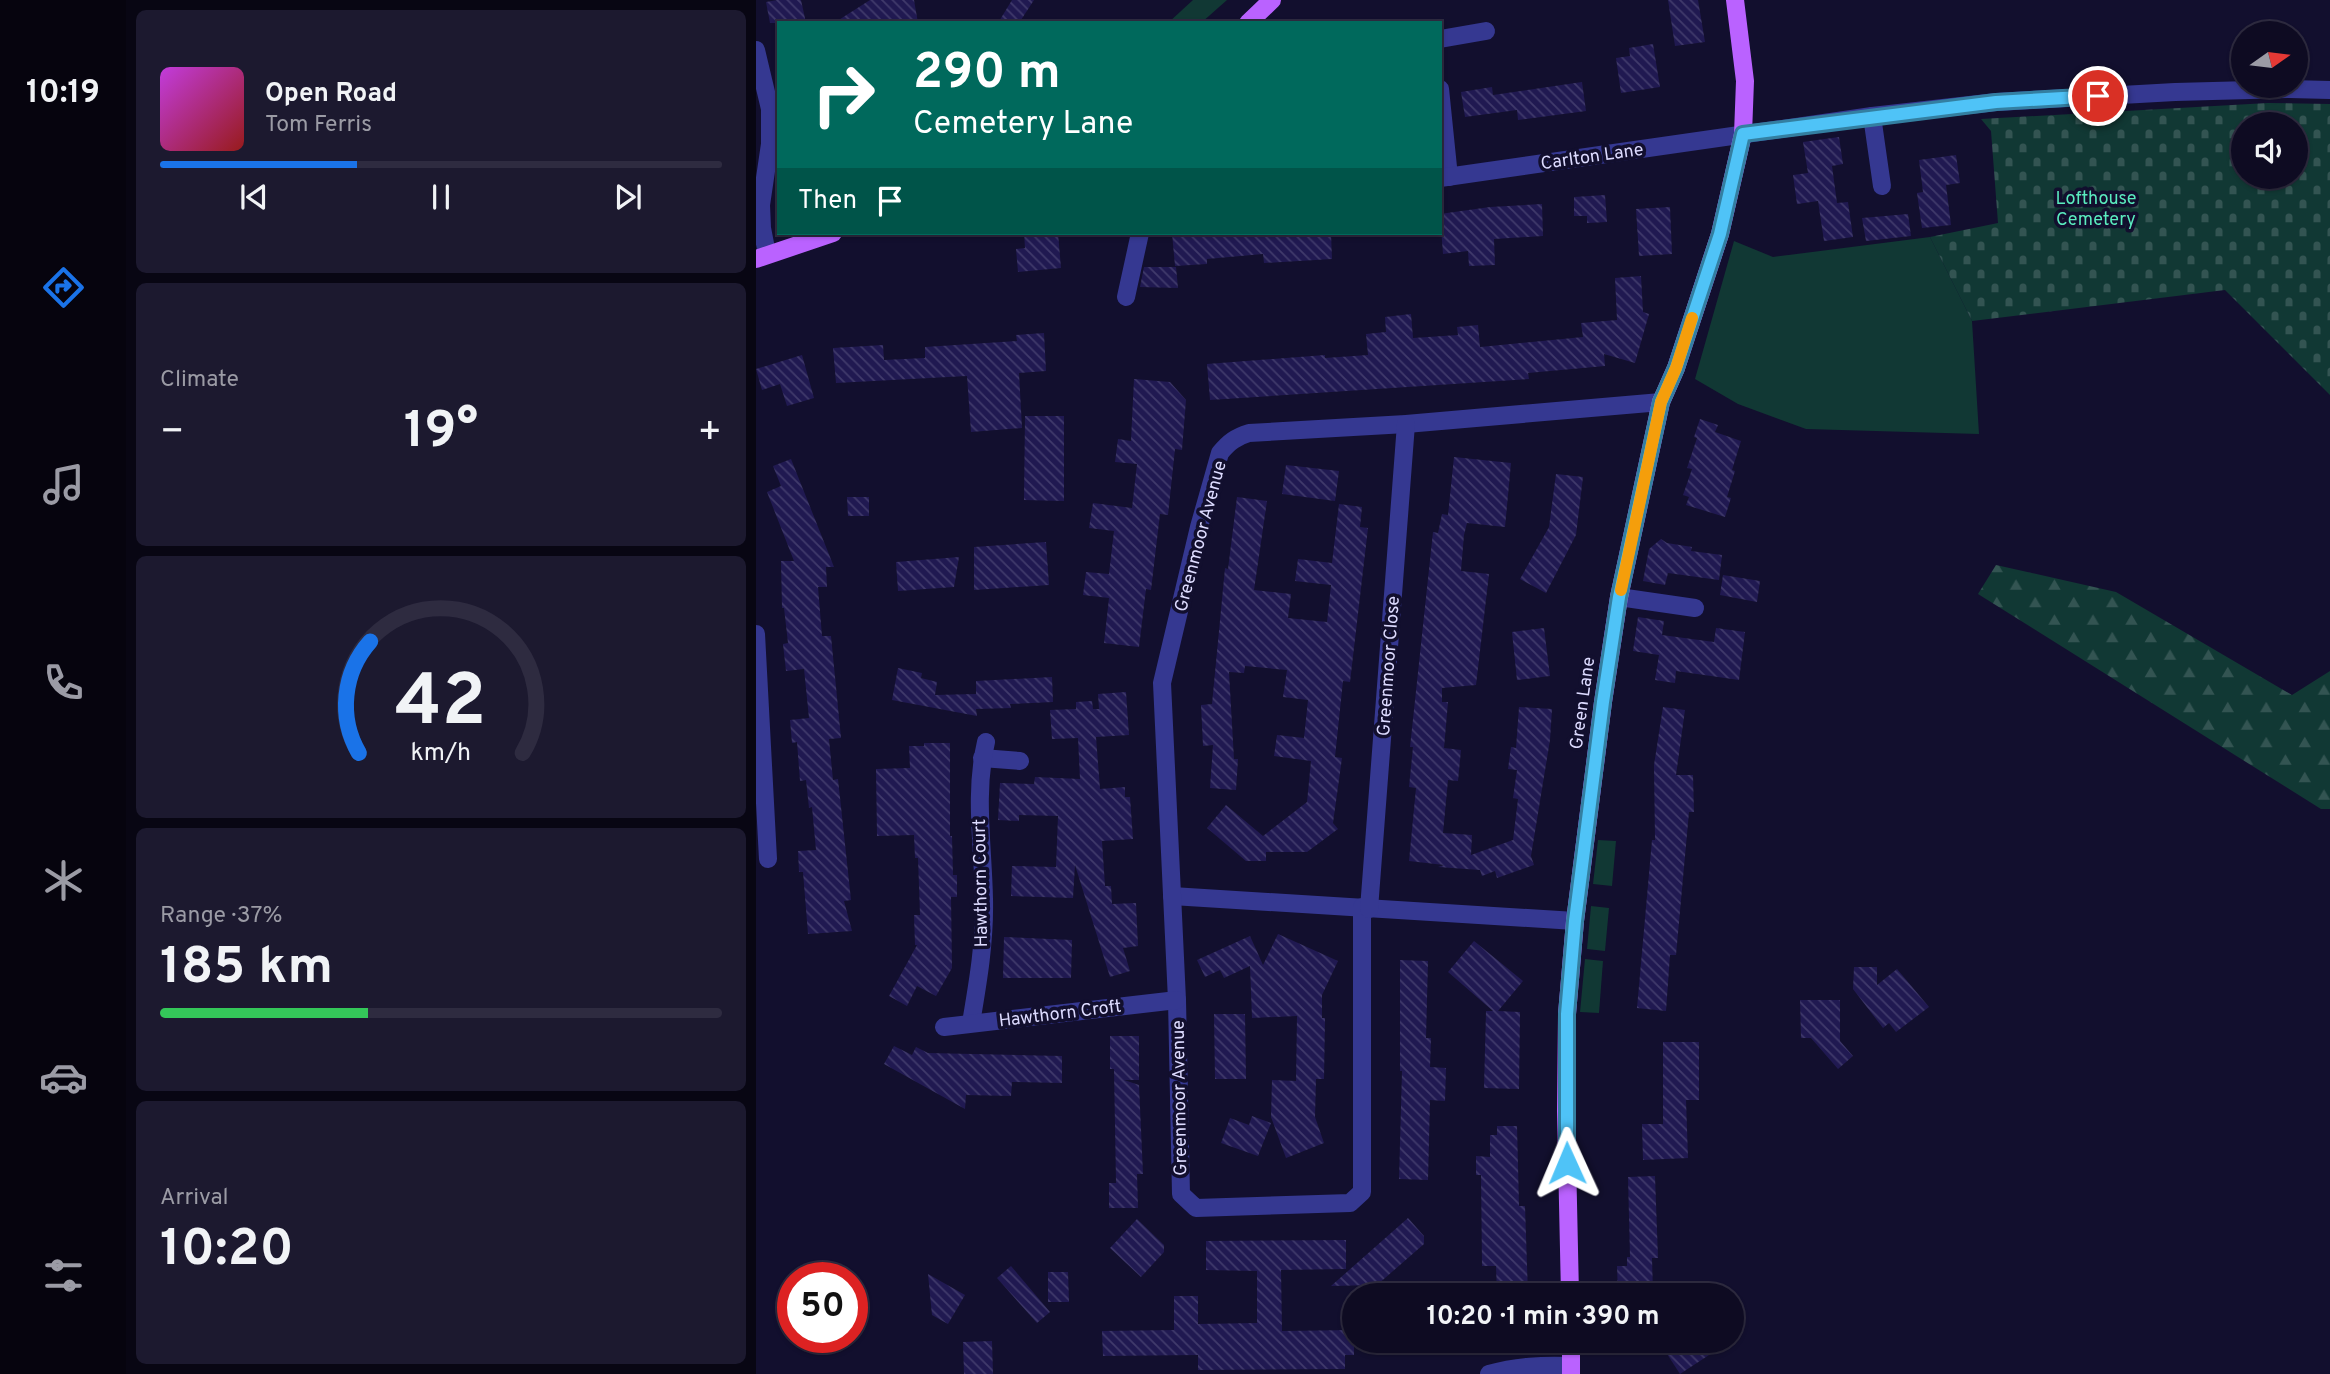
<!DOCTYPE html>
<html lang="en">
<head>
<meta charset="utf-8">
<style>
	:root { --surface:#0e0b22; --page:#1c192f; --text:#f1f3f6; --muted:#9b9ba5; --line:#2e2b40; --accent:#1a73e8 }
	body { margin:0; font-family:Overpass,sans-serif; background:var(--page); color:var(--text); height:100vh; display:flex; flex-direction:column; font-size:26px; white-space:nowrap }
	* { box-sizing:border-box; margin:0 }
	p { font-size:23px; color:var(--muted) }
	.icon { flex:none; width:38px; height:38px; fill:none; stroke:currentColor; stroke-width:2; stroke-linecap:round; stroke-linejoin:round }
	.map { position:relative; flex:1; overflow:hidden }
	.sheet { display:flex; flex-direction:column; gap:10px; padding:10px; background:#080613; width:630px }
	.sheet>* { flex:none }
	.banner { position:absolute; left:21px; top:21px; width:665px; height:214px; border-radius:0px; box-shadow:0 2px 5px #0004,0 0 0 2px var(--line); background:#00695c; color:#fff; overflow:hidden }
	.needle { width:46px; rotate:76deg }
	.controls { position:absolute; left:1475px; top:21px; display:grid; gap:14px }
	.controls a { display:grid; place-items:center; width:77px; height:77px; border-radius:50%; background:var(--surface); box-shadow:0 2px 5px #0004,0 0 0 2px var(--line); font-size:35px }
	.speed { position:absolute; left:21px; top:1262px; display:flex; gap:14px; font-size:35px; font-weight:700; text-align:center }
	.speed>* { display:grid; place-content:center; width:91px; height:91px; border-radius:50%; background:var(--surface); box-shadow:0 2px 5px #0004,0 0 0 2px var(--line); line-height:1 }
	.speed .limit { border:10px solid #d22; background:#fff; color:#111 }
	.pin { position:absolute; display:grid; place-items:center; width:60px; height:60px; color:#fff; margin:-30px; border:4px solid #fff; border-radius:50%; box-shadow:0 2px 7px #0007 }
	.me { position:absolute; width:77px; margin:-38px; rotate:359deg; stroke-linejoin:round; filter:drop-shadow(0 0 5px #0008) }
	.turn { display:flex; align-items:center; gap:24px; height:147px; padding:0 21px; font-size:32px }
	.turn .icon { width:91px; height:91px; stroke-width:2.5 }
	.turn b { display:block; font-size:49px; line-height:60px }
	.then { display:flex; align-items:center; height:66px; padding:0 21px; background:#0003; gap:14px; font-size:26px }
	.big { font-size:52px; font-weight:700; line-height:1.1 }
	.sheet .card { flex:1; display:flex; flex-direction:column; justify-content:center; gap:10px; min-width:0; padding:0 24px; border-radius:10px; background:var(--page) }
	.sheet .dial { align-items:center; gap:0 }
	.dial svg { height:182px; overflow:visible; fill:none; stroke:var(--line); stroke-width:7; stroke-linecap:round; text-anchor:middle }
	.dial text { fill:var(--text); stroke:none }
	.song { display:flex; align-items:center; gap:21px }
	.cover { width:84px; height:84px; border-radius:10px; background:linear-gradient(135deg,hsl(290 70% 55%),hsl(0 70% 35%)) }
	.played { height:7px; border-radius:4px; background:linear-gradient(90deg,var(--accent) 35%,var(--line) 35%) }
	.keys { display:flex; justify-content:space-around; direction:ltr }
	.heat { display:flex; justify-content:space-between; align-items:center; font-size:38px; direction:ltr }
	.charge { height:10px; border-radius:5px; background:linear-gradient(90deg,#34c759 37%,var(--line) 0) }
	.trip { position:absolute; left:586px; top:1283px; width:402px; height:70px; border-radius:35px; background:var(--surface); box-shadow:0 2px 5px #0004,0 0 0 2px var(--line); font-weight:700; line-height:70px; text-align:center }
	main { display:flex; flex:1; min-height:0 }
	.menu { display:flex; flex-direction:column; width:126px; justify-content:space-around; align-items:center; background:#06040e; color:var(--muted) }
	.menu .icon { width:49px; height:49px }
	.menu .on { color:var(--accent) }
	.menu b { font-size:32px; color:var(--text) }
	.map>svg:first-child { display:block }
	.green { fill:#113834 }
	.forest { fill:url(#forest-firs) }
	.cemetery { fill:url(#cemetery-stones); fill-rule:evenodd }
	.building { fill:url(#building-back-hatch) }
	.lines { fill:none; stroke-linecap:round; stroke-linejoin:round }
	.minor { stroke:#353891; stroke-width:18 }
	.major { stroke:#ba62ff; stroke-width:18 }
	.route-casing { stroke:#337fa1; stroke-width:18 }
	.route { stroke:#4fc3f7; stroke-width:12 }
	.slow { stroke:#f59e0b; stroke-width:12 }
	.labels { text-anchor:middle; stroke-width:7; stroke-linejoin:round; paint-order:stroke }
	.street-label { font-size:18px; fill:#dddbff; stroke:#120f2e }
	.park-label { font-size:18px; fill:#5aecbe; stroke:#120f2e }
</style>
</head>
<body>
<main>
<nav class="menu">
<b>10:19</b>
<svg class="icon on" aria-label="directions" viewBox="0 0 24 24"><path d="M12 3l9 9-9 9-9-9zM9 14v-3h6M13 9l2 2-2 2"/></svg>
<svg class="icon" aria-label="music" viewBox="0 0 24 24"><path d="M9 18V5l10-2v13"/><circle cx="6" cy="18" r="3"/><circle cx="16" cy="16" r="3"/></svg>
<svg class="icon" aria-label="phone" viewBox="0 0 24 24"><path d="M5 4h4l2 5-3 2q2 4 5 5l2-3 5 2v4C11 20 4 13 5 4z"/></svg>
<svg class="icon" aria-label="climate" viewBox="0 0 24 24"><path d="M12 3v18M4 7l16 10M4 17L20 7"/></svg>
<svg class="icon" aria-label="car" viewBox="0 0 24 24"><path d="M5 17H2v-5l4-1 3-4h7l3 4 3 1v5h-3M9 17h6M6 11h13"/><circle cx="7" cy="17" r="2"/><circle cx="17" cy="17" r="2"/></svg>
<svg class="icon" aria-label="filters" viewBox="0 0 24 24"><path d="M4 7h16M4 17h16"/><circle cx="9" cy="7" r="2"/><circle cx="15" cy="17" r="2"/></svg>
</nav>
<section class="sheet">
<div class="card">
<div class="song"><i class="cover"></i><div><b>Open Road</b><p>Tom Ferris</p></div></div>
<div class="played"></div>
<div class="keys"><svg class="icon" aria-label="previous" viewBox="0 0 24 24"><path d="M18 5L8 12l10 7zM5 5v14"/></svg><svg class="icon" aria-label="pause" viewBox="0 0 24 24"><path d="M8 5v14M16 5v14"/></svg><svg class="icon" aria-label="next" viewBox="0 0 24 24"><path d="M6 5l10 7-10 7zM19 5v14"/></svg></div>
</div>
<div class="card"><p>Climate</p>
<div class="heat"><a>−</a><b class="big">19°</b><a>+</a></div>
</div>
<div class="card dial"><svg viewBox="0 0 100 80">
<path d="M14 69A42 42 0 1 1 86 69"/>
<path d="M14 69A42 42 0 0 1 19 20" stroke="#1a73e8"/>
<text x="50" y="56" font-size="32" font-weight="700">42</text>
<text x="50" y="72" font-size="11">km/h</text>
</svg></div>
<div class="card"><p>Range · 37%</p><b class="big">185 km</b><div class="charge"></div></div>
<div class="card"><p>Arrival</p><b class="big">10:20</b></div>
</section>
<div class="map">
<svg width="1574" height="1374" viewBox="0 0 1574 1374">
	<defs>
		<pattern id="forest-firs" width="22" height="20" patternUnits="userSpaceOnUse" patternTransform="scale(1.75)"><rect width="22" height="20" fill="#113834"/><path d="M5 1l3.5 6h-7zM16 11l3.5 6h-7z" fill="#335452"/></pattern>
		<pattern id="cemetery-stones" width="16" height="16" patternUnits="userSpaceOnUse" patternTransform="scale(1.75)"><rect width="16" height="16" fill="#113834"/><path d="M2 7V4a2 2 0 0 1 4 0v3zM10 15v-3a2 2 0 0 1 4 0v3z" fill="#335452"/></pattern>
		<pattern id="building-back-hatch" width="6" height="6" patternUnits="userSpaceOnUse" patternTransform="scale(1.75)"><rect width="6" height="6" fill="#201951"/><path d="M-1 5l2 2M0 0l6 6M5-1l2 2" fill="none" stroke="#403a6b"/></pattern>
	</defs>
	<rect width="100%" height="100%" fill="#120f2e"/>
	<g class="green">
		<polygon points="437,0 471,0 445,23 412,23"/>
		<polygon points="1174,237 1216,321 1223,434 1050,429 982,404 939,379 978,241 1017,257"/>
		<polygon points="842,840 860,841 856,886 837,884"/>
		<polygon points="835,906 853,908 849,951 831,949"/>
		<polygon points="829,959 847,961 843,1013 824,1012"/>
	</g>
	<polygon class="forest" points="1240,565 1360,592 1536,695 1574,671 1574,809 1565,809 1222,594"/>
	<path class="cemetery" d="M1512,103L1574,104V395L1469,290L1216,321L1174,237L1242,223L1235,131L1225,119ZM1488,124H1540V177H1488Z"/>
	<g class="building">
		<polygon points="21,0 45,0 50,23 14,23 10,2"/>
		<polygon points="114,0 158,0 162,23 78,23"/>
		<polygon points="256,0 278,0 263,23 242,23"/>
		<polygon points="912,0 942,0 949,42 919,46"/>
		<polygon points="897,44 904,87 865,93 860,58 874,56 873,48"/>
		<polygon points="826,82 830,111 762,120 761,110 709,117 705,92 736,87 737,95"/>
		<polygon points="1083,137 1087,164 1076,166 1081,203 1092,202 1097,237 1068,241 1062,201 1041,204 1037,175 1052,173 1047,142"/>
		<polygon points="1200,155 1204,183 1190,185 1195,225 1166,228 1161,193 1167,192 1163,160"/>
		<polygon points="849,195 851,222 831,223 831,216 818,216 818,197"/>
		<polygon points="786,204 787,236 738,239 739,265 713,266 712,251 687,254 684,214 734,207"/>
		<polygon points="914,207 916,254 883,256 880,209"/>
		<polygon points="1152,214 1155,236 1110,241 1106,218"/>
		<polygon points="268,233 302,233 305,268 262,272 260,249 269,248"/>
		<polygon points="416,233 575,233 576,259 508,263 507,254 451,259 451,264 419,266"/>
		<polygon points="388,267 420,267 422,288 384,287"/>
		<polygon points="885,276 887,312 893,314 879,363 848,354 849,366 772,373 773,379 454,400 451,364 569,355 569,358 612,355 610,334 630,332 629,317 655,314 657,338 702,335 701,327 722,325 724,347 827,337 825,323 861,320 859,278"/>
		<polygon points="288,333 290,371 263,373 266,428 215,432 211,376 80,383 77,348 127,345 128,360 169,358 169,347 261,341 260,335"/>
		<polygon points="46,355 58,398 31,406 24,384 6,390 0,369"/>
		<polygon points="378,379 414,382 430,400 426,450 419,449 412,515 404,514 395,590 390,589 383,647 348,643 353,598 327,595 330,572 353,574 358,531 333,528 337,503 376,508 381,464 359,462 362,439 375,441"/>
		<polygon points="269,416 308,416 308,501 268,500"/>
		<polygon points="944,419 962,425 959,432 985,441 976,470 979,471 971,497 975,498 969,517 930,505 933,497 927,495 936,469 931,468 941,438 938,437"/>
		<polygon points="698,457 755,463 749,527 711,523 708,535 705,571 733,574 720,685 686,688 686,702 692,702 688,748 705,750 702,781 692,780 687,833 716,835 715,855 757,840 762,799 757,798 761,770 752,769 755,747 760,748 763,707 796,709 794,740 775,856 778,865 741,878 739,871 726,876 724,870 682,867 688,865 653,861 660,788 653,787 657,747 654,747 671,588 677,532 682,533 686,514 692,515"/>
		<polygon points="35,459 78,567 70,567 71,587 62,587 66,636 75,636 85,738 73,739 77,780 82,779 95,900 88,901 96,931 52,934 47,872 43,872 42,851 60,850 56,807 53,808 50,780 44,781 41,742 36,743 34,720 53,718 48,669 30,671 27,644 32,643 28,608 26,608 25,561 38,561 11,492 25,486 17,466"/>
		<polygon points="530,465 583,471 579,501 526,494"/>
		<polygon points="800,474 827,477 820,535 790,593 764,579 793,527"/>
		<polygon points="91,497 113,497 113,516 92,516"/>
		<polygon points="481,497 511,501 498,590 535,594 532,618 571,622 575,585 539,581 542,559 576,563 583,504 606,507 604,527 612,528 594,682 587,681 579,757 586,758 577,823 582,829 551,852 510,852 510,861 490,861 451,828 470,805 507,836 551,802 555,761 518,756 521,735 548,738 552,700 527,697 531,670 489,666 488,673 473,672 478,759 482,759 480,790 454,788 457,745 447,746 445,705 456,704 469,568 472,569"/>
		<polygon points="905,539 911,543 936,547 935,551 966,555 963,580 912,573 909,585 887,581 893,549"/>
		<polygon points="290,542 293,585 218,590 218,547"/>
		<polygon points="203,557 198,587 142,591 140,562"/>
		<polygon points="967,575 1004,581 1001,602 964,595"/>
		<polygon points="882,617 908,621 906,635 958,642 960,628 989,632 983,680 920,671 919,683 899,680 903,655 877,651"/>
		<polygon points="788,628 794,676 761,680 756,632"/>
		<polygon points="142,668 166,673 165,678 181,682 179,695 220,694 220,706 220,681 296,677 297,702 254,704 255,708 220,709 221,716 136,700"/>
		<polygon points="370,692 373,735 340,737 344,789 369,787 369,797 374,797 377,839 346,841 349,886 355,886 356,904 380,903 382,946 367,948 374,971 354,977 319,865 317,898 255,896 256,866 300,867 302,816 263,815 263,821 242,820 244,783 278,784 279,777 324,779 322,738 296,739 294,710 320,709 320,702 336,701 337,709 343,709 342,694"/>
		<polygon points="907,707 929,710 920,775 937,775 938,812 933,812 920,955 914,955 910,1011 881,1008 896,840 899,840 898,765"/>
		<polygon points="168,743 194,743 194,836 196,836 197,875 201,875 201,897 195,897 196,968 180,996 161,986 151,1006 133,996 161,945 159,945 158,915 164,915 162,858 159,858 158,835 121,836 120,769 154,768 153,746 168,746"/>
		<polygon points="522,934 582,961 566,995 566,1018 569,1018 568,1079 560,1079 559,1117 568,1143 530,1158 515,1117 516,1080 540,1081 541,1016 496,1018 494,966 468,978 464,970 449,977 441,960 494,936 507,965"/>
		<polygon points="248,937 316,940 315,978 247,978"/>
		<polygon points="718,941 767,981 742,1011 764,1012 763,1089 728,1088 730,1011 737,1011 692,972"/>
		<polygon points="644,960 672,961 670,1038 675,1038 674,1067 690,1068 689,1101 674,1100 672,1180 643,1179 646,1071 644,1071"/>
		<polygon points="1098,967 1121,967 1121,985 1141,969 1173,1007 1140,1032 1133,1023 1127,1028 1097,989"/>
		<polygon points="1044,1000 1084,1000 1084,1041 1097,1056 1082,1069 1055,1038 1045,1038"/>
		<polygon points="458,1014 489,1014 490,1079 459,1079"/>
		<polygon points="354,1036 383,1036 383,1080 368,1080 383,1085 387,1174 381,1174 382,1208 353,1208 353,1183 360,1183 358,1069 354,1069"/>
		<polygon points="907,1042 943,1042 943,1100 930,1100 932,1158 887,1160 886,1124 907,1124"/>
		<polygon points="138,1046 156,1055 160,1047 172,1053 306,1056 306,1083 256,1082 255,1096 210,1095 209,1109 128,1064"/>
		<polygon points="496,1116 515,1123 502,1156 465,1143 474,1118 493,1125"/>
		<polygon points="741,1126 761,1126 763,1206 769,1206 772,1295 741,1295 740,1266 726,1266 725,1175 720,1175 720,1156 734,1157 734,1135 741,1135"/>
		<polygon points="899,1176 902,1258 896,1258 897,1293 862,1295 861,1266 871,1266 871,1257 874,1257 872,1177"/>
		<polygon points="652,1218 668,1236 668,1244 621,1285 575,1286"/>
		<polygon points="381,1219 408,1245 408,1252 385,1277 354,1248"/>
		<polygon points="590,1240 590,1269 525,1270 526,1331 598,1330 598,1355 589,1355 589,1369 442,1370 442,1355 347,1356 346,1331 418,1330 418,1296 442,1296 442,1324 501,1323 501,1271 450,1270 450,1241"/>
		<polygon points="255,1266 294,1312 281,1323 241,1278"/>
		<polygon points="292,1272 312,1272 313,1302 292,1302"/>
		<polygon points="172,1274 209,1295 192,1324 176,1315"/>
		<polygon points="902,1340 976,1340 924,1374"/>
		<polygon points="236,1341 237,1374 208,1374 207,1342"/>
	</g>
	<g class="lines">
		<g class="minor">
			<polyline points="684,39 730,31"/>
			<polyline points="0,50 14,109 14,144 5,205 6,228 11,254"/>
			<polyline points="684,89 693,177"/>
			<polyline points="1116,116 1126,186"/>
			<polyline points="684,178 1116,116 1240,102 1419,92 1533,89 1574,90"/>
			<polyline points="370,297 384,233"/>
			<polyline points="863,597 939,608"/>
			<polyline points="0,634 12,859"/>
			<polyline points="226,758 264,761"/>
			<polyline points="416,896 819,921"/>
			<path d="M606,907V1192L594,1203L440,1208L425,1194L421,1000L406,683L443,527L464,453C473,442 480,437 493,433L650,424L905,402"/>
			<polyline points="613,909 650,424"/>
			<path d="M215,1023C222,982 229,941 228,899C227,846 218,794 230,742"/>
			<polyline points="188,1027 421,1000"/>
			<path d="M733,1374C761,1366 786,1365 815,1366"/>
		</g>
		<g class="major">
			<polyline points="492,23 516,0"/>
			<polyline points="0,259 77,233"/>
			<polyline points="814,1295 810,1111 811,1014 819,921 847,702 863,597 905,402 920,368 964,234 987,134 989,81 979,0"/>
			<polyline points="815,1340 815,1374"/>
		</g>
	</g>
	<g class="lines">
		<g class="route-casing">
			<polyline id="route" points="811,1163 811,1014 819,921 847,702 863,597 905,402 920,368 964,234 987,134 1240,102 1342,96"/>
		</g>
		<use href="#route" class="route"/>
		<polyline class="slow" points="865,590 905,402 920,368 936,318"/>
	</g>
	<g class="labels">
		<g class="street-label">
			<text transform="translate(836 156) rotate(-8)" y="6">Carlton Lane</text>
			<text transform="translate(444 536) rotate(-75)" y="6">Greenmoor Avenue</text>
			<text transform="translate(632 666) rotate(-86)" y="6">Greenmoor Close</text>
			<text transform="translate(826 703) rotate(-82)" y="6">Green Lane</text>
			<text transform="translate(224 883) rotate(-91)" y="6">Hawthorn Court</text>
			<text transform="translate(304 1013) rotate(-7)" y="6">Hawthorn Croft</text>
			<text transform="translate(423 1098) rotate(-91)" y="6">Greenmoor Avenue</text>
		</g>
		<g class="park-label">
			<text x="1340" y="204">Lofthouse<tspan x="1340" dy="21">Cemetery</tspan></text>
		</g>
	</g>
</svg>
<div class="controls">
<a><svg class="needle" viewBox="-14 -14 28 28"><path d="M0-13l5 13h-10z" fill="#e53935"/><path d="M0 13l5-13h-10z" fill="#9b9ba5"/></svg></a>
<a><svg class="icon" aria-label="sound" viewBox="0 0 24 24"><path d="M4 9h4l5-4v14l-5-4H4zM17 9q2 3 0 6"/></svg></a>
</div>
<div class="speed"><div class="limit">50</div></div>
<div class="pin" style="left:1342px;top:96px;background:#d93025"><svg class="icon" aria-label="arrive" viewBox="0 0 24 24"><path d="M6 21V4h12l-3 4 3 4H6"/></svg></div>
<svg class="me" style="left:811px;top:1163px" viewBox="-20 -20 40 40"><path d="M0-17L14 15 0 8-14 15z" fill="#4fc3f7" stroke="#fff" stroke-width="4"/></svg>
<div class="trip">10:20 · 1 min · 390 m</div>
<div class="banner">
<div class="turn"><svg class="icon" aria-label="right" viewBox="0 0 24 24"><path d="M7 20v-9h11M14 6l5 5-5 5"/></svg><div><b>290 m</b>Cemetery Lane</div></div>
<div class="then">Then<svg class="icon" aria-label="arrive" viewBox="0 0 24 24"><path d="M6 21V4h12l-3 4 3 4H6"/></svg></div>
</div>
</div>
</main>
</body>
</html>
